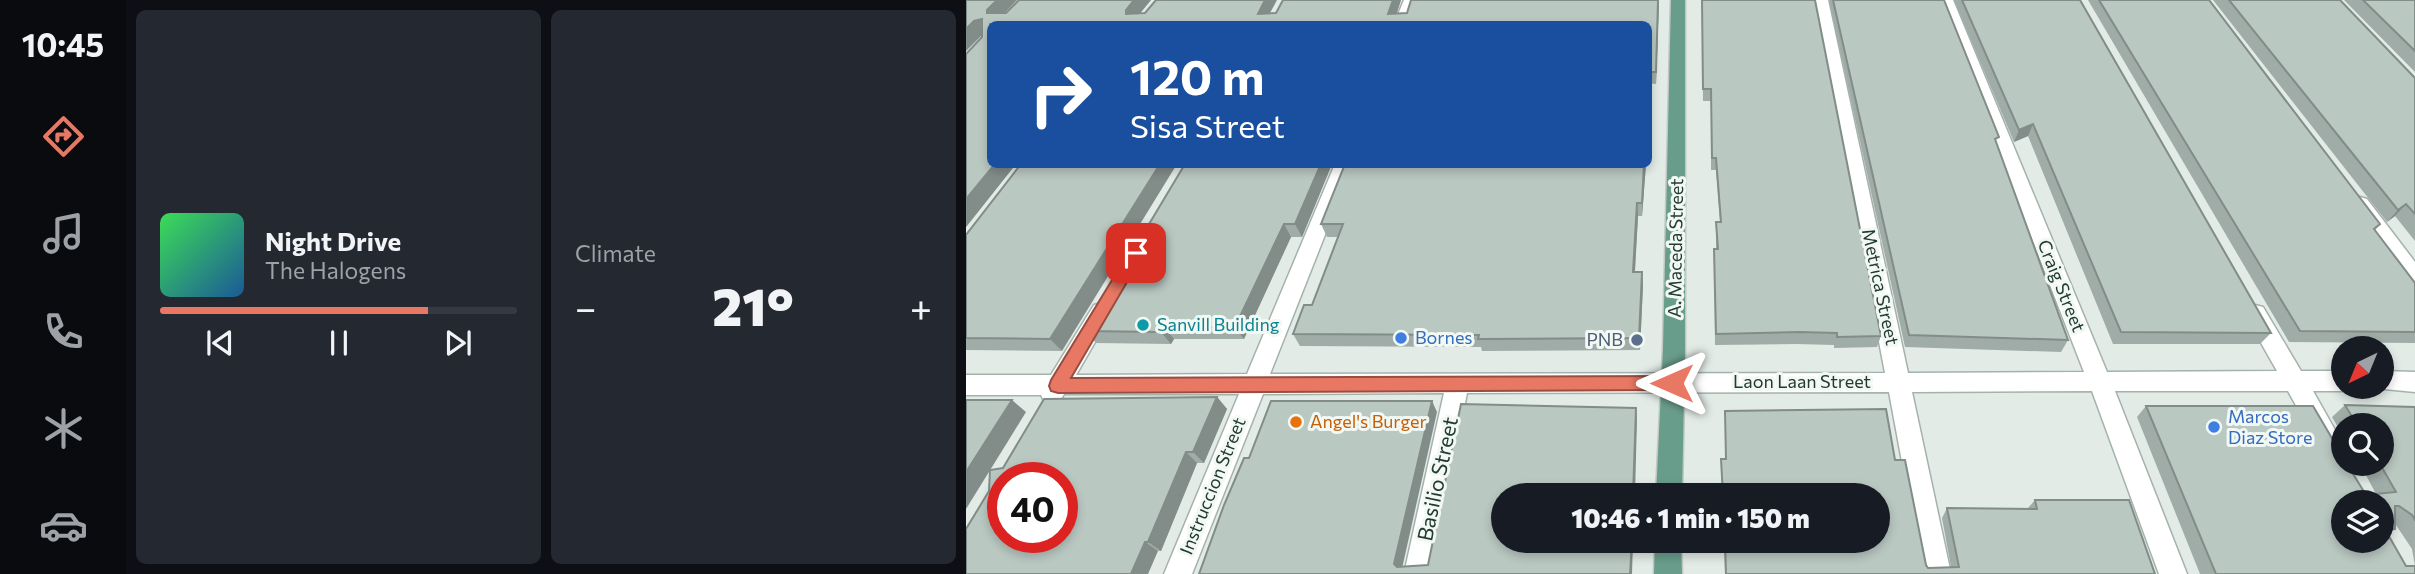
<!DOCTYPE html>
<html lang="en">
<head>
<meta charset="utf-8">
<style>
	:root { --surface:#171b24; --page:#242831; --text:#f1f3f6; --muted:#9ea1a6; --line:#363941; --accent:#e87863 }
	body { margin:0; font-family:Commissioner,sans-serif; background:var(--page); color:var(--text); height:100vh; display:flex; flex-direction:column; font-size:26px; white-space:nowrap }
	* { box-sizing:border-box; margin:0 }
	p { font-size:23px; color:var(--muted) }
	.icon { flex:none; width:38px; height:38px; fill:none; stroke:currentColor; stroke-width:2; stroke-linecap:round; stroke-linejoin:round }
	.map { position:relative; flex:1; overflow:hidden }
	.panel { display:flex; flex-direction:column; gap:10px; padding:10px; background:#0d0f14; width:840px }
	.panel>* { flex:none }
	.guide { position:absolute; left:21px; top:21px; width:665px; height:147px; border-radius:10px; box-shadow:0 4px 10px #0003; background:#1a4fa0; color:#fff; overflow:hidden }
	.needle { width:46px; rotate:223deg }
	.tools { position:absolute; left:1365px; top:336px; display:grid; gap:14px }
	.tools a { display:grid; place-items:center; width:63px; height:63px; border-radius:50%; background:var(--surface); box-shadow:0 4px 10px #0003; font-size:35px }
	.speed { position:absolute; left:21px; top:462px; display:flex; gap:14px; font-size:35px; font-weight:700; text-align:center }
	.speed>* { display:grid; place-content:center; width:91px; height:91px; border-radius:50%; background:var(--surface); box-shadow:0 4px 10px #0003; line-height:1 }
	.speed .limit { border:10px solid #d22; background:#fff; color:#111 }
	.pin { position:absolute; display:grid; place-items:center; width:60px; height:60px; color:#fff; margin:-30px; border-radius:14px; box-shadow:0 4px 10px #0006 }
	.me { position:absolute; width:77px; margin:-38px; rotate:270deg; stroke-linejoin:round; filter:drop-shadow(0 0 5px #0008) }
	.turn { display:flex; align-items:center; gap:24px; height:147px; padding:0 28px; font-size:32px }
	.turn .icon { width:91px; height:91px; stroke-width:2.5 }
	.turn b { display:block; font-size:49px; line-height:60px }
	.big { font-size:52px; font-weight:800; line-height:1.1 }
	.panel .widget { flex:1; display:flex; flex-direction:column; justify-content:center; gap:10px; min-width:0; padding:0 24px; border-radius:10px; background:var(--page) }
	.song { display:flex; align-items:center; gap:21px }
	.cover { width:84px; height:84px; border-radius:10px; background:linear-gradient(135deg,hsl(130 70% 55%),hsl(210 70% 35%)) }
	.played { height:7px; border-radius:4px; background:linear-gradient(90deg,var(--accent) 75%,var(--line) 75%) }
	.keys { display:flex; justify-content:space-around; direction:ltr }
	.heat { display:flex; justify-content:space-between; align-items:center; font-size:38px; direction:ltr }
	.panel .tiles { flex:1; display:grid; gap:10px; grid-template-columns:repeat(2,1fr) }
	.trip { position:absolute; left:525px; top:483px; width:399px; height:70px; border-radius:35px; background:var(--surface); box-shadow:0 4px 10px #0003; font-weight:800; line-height:70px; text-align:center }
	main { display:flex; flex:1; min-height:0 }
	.tabs { display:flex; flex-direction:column; width:126px; justify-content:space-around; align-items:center; background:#090b0e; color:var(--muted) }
	.tabs .icon { width:49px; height:49px }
	.tabs .active { color:var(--accent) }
	.tabs b { font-size:32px; color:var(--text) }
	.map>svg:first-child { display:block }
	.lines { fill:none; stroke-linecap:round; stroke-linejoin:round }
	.minor-casing { stroke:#a5b2ac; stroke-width:3 }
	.major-casing { stroke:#c1c8c6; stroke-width:3 }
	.minor { fill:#fff; fill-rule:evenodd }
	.major { fill:#699d8b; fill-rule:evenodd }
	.wall { fill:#a0aca7 }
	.shaded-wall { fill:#828c88 }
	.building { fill:#bac8c2; stroke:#828c88; stroke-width:2; fill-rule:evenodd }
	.route { fill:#e87863; stroke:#974e40; stroke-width:2 }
	.culture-dot { fill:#0f9aa8; stroke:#f2f8f4; stroke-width:2.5 }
	.shop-dot { fill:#3f7fe0; stroke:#f2f8f4; stroke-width:2.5 }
	.service-dot { fill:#5c6f8a; stroke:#f2f8f4; stroke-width:2.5 }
	.food-dot { fill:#e8710a; stroke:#f2f8f4; stroke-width:2.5 }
	.labels { text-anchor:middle; stroke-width:6; stroke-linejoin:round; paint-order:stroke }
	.street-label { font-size:18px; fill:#233a32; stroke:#f2f8f4 }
	.culture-label { font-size:18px; fill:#0d838f; stroke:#f2f8f4; text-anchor:start }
	.shop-label { font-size:18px; fill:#366cbe; stroke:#f2f8f4; text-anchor:start }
	.service-label { font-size:18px; fill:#4e5e75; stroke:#f2f8f4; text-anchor:end }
	.food-label { font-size:18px; fill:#c56008; stroke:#f2f8f4; text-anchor:start }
	.near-street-label { font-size:21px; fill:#233a32; stroke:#f2f8f4 }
</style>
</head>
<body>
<main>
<nav class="tabs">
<b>10:45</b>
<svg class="icon active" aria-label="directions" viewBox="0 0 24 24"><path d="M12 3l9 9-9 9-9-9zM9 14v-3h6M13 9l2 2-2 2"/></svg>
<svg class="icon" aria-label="music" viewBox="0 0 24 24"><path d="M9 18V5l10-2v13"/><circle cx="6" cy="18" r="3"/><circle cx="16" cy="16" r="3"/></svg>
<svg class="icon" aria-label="phone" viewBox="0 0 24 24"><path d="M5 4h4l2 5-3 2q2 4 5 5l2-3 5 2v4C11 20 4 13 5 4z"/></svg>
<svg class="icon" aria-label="climate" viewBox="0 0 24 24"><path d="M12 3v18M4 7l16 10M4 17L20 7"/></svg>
<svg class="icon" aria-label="car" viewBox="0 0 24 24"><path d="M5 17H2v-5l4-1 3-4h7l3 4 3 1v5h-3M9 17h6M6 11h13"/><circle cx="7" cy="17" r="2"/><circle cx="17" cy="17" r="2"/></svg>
</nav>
<section class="panel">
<div class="tiles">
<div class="widget">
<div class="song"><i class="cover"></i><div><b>Night Drive</b><p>The Halogens</p></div></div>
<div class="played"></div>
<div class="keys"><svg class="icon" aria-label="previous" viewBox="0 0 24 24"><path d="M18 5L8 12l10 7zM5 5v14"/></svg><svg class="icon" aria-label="pause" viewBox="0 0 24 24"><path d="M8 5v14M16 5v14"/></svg><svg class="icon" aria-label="next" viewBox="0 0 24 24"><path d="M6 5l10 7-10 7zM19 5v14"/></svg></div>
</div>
<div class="widget"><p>Climate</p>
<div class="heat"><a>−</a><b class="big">21°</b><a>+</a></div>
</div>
</div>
</section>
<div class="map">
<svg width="1449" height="574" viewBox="0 0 1449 574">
	<rect width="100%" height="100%" fill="#e2ebe6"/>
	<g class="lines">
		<g class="minor-casing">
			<g id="minor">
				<polygon points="438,0 452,0 442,24 428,24"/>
				<polygon points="848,0 862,0 942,373 1118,372 973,0 987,0 1141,372 1311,371 1278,313 1281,307 1289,305 1297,307 1335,371 1377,371 1377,387 1385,388 1377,391 1347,391 1369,430 1366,438 1357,441 1348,438 1322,391 1149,391 1221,574 1193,574 1126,391 946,392 985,574 957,574 923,392 501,393 466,574 438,574 478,393 297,394 226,574 198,574 273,394 98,394 94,401 86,404 78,401 75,395 0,395 0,375 85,375 128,305 136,303 144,305 147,311 110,375 281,374 369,164 387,164 304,374 919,373"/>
				<polygon points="1394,197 1401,199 1449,262 1449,285 1442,283 1387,209 1384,204 1387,199"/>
				<polygon points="1416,371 1449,372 1449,392 1408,388 1416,387"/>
			</g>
		</g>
		<g class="major-casing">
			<g id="major">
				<polygon points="705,0 719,0 719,349 716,495 690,495 697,349"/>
				<polygon points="689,541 715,541 716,574 688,574"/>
			</g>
		</g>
		<use href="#minor" class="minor"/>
		<use href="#major" class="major"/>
	</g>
	<g class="wall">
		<polygon points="0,0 39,13 185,0 174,13 304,13 435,0 431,13 441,13 445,0 693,0 690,84 24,24 24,164 50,164 0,227 0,54 16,37 16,34 0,51"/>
		<polygon points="863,0 978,0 1102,340 1095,352 939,347"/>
		<polygon points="988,0 1114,0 1305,333 1294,344 1147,344 1062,136 1048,142"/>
		<polygon points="1122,0 1243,0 1414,224 1409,230 1449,283 1449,343 1323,342"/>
		<polygon points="1247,0 1374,0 1449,78 1449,241 1429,216 1421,222"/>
		<polygon points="1378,0 1449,0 1449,72"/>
		<polygon points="736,12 915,336 911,347 868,348 868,345 831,344 749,345 748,249 750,249 750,222 754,222 750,170 745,170 745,101 737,101"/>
		<polygon points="219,164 366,164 336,237 325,237 278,339 208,339 205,344 130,343 119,331"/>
		<polygon points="680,164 676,216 672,216 669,272 676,272 677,285 674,350 516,351 515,347 334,346 327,334 346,305 372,237 361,237 355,224"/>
		<polygon points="0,235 96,351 0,350"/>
		<polygon points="251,397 261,409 238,463 231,463 195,551 192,551 37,468"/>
		<polygon points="1379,405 1449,407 1449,566 1446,549 1430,525 1429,524 1421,534 1440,566 1449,574 1234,574 1171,417 1180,406 1400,495 1410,494 1394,464 1416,464 1416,425 1377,425 1377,436 1366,417"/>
		<polygon points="759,411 929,460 960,565 962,568 985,567 976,518 981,508 1061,509 1069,500 1189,574 759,574 758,541 912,541 912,495 756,495 755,459 759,459"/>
	</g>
	<g class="shaded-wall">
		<polygon points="31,0 51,0 30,22 21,13 21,10"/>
		<polygon points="168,0 185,0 167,22 160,14 160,10"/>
		<polygon points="299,0 311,0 298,24 292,14"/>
		<polygon points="427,0 435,0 427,24 422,14"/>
		<polygon points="692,0 693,0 690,84 690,72"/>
		<polygon points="16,19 17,34 0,51 0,29 8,21"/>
		<polygon points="685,72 686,84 682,129 682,107"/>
		<polygon points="1067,124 1062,136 1048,142 1053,130"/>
		<polygon points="29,164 50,164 0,227 0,199"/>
		<polygon points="194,164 211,164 96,351 84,339"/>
		<polygon points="355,164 366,164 336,237 329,224"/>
		<polygon points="678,164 680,164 676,216 676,203"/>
		<polygon points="671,203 672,216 668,285 667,272"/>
		<polygon points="1440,204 1429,216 1421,222 1432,210"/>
		<polygon points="318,224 325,237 278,339 269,327"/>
		<polygon points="676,272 677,285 674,350 673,338"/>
		<polygon points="198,327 208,339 205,344 195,332"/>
		<polygon points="251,397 261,409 238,463 227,452"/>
		<polygon points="46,400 60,412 0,509 0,472"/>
		<polygon points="466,401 471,412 435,573 428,564"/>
		<polygon points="670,408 671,419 669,495 667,495"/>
		<polygon points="220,452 231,463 195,551 182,542"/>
		<polygon points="666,541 667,541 666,574 664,574"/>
		<polygon points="179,542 192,551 182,574 165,574"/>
	</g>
	<g class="building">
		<polygon points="0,0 31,0 21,10 21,13 40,13 53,0 168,0 160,10 160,14 179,13 190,0 299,0 292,14 310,13 317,0 427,0 422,14 441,13 445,0 692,0 690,72 685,72 682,107 682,24 24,24 24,164 29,164 0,199 0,54 16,37 16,19 8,21 0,29"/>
		<polygon points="736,0 849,0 915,336 871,337 871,333 833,332 750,334 748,249 752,249 750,222 755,222 750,158 746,158 745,89 737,89"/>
		<polygon points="867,0 978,0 1033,137 1029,139 1102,340 943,335"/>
		<polygon points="996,0 1114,0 1305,333 1155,332 1067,124 1053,130"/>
		<polygon points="1133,0 1243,0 1414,224 1408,229 1449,283 1449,332 1334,331"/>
		<polygon points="1263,0 1374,0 1449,78 1449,214 1440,204 1432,210"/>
		<polygon points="1397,0 1449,0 1449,51"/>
		<polygon points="55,164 194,164 84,339 0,338 0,235"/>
		<polygon points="219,164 355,164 329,224 318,224 269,327 198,327 195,332 119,331"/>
		<polygon points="379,164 678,164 676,203 671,203 667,272 676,272 673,338 512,339 513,335 327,334 338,305 346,305 377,224 355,224"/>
		<path d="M251,397L227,452H220L182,542H179L165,574H0V529L23,491L24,470L37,468L78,399ZM37,478H96V537H37Z"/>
		<polygon points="0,400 46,400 0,472"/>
		<polygon points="305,401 466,401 428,564 431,567 462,565 495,404 670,408 667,495 537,495 537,541 666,541 664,574 233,574 258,505 278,458 283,458"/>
		<path d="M1379,405L1449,407V520L1446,515L1433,506H1429V529L1420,531L1440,566H1449V574H1250L1180,406H1347L1377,457V464H1381L1400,495L1430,492L1414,464H1416V425H1391ZM1377,502H1416V541H1377Z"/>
		<polygon points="920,409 929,460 939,460 960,565 962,568 993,567 981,508 1071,509 1069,500 1163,500 1189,574 760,574 759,541 912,541 912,495 757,495 755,459 760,459 759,411"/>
	</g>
	<polygon class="route" points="170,247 178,253 105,378 706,376 712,378 715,383 712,388 706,390 92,393 85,391 83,386 85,380 165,249"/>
	<circle class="culture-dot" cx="177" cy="325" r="7"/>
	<g class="shop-dot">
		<circle cx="435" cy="338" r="7"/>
		<circle cx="1248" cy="427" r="7"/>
	</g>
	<circle class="service-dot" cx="671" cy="340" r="7"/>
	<circle class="food-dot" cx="330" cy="422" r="7"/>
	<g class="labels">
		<g class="street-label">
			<text transform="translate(710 248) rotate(-89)" y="6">A. Maceda Street</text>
			<text transform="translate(1095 286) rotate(68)" y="6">Craig Street</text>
			<text transform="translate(914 287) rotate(78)" y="6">Metrica Street</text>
			<text x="836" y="388">Laon Laan Street</text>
			<text transform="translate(247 486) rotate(-68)" y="6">Instruccion Street</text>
		</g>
		<g class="culture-label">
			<text x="191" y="331">Sanvill Building</text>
		</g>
		<g class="shop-label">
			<text x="449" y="344">Bornes</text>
			<text x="1262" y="423">Marcos<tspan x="1262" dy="21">Diaz Store</tspan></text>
		</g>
		<g class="service-label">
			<text x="657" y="346">PNB</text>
		</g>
		<g class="food-label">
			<text x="344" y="428">Angel's Burger</text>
		</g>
		<g class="near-street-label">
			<text transform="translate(472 479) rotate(-78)" y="7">Basilio Street</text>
		</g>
	</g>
</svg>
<div class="tools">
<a><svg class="needle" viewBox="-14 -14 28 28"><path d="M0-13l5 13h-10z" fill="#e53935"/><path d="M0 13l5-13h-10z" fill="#9ea1a6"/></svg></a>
<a><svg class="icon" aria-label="search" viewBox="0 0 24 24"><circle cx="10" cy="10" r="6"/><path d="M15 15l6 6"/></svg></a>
<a><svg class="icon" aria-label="layers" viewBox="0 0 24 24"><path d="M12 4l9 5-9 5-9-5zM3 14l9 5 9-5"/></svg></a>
</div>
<div class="speed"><div class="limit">40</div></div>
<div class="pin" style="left:170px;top:253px;background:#d93025"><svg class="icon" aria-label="arrive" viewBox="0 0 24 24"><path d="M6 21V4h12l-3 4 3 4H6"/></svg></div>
<svg class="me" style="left:706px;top:383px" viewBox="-20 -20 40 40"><path d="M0-17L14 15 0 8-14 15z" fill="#e87863" stroke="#fff" stroke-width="4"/></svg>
<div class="trip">10:46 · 1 min · 150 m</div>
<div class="guide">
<div class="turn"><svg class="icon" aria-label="right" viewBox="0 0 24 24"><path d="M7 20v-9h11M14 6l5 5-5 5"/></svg><div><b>120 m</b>Sisa Street</div></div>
</div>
</div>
</main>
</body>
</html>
